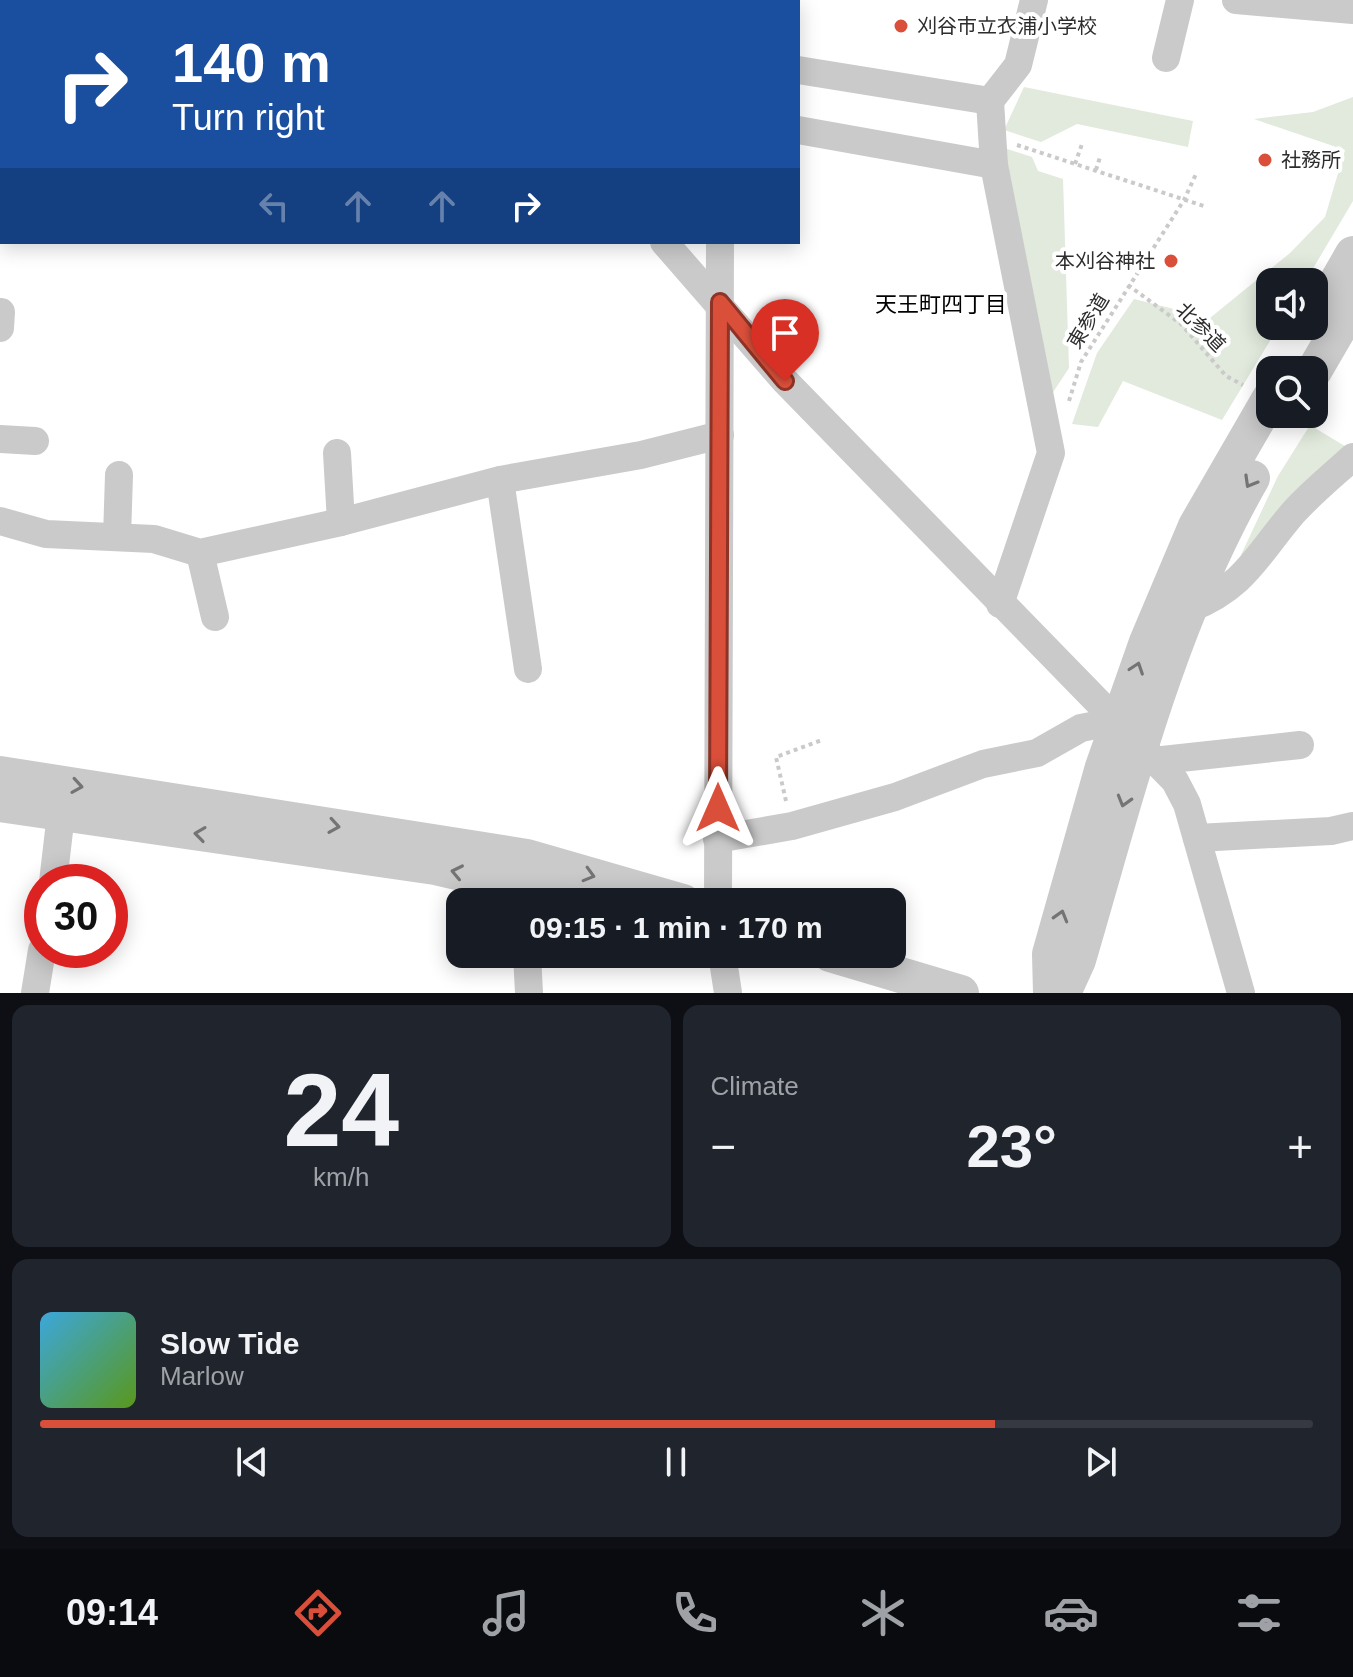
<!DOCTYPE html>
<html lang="en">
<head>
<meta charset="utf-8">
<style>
	:root { --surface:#171b24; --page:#20242c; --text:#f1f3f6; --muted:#9ea1a6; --line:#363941; --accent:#da4f3a }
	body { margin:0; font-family:Arial,"Noto Sans JP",sans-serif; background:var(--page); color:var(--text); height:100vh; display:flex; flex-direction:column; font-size:30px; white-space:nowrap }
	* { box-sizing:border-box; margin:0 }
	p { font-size:26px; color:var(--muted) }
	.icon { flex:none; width:44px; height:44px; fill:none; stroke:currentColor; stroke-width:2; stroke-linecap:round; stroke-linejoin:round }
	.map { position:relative; height:993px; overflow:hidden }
	.side { display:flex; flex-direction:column; gap:12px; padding:12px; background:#0d0f14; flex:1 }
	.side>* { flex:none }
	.hud { position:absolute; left:0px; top:0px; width:800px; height:244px; box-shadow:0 4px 20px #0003; background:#1a4fa0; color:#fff; overflow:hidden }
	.tools { position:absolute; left:1256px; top:268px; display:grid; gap:16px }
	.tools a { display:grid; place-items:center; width:72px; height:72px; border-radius:16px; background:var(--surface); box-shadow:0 4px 20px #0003; font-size:40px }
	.speed { position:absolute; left:24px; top:864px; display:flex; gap:16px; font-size:40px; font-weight:700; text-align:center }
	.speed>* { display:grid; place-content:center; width:104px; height:104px; border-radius:50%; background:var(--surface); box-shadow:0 4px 20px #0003; line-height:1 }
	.speed .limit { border:12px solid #d22; background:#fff; color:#111 }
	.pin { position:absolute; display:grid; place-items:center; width:68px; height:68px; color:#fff; margin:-82px -34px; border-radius:50% 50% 50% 0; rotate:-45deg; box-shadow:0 0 8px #0007 }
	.pin .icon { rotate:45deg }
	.me { position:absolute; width:88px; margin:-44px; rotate:0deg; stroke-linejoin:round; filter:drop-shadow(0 0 6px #0008) }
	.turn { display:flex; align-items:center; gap:28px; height:168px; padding:0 40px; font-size:36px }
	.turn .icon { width:104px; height:104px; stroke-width:2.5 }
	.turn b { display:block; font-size:56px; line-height:68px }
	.lanes { display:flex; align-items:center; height:76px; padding:0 40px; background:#0003; justify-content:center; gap:40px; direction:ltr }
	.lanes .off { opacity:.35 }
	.big { font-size:60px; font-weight:600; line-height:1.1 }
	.side .widget { flex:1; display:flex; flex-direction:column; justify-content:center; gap:12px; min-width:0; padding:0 28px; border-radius:16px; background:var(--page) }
	.side .dial { align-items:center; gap:0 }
	.dial b { font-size:104px; line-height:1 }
	.song { display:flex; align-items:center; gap:24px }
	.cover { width:96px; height:96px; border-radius:12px; background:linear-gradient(135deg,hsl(200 70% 55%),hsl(90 70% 35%)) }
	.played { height:8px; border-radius:4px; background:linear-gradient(90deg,var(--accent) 75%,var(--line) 75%) }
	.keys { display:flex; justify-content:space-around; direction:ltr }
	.heat { display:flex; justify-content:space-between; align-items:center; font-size:44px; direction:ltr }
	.side .tiles { flex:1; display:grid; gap:12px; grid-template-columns:1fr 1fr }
	.widget:last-child { grid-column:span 2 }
	.trip { position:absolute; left:446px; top:888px; width:460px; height:80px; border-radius:16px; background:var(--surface); box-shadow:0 4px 20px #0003; font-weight:600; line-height:80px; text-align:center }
	.tab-bar { display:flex; height:128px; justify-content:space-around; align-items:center; background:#090b0e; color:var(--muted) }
	.tab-bar .icon { width:56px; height:56px }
	.tab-bar .selected { color:var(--accent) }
	.tab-bar b { font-size:36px; color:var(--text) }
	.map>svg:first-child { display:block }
	.green { fill:#e1eadc }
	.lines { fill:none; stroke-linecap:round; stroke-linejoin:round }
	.path { stroke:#cacaca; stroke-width:4; stroke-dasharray:4 4; stroke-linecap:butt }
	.minor { stroke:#cacaca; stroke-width:28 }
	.tertiary { stroke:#cacaca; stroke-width:36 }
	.oneway { stroke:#747474 }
	.route-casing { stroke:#8e3326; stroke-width:20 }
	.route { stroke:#da4f3a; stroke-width:14 }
	.poi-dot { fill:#da4f3a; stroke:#fff; stroke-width:3 }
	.labels { text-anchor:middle; stroke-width:8; stroke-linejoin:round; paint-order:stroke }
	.poi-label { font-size:20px; fill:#2d2d2d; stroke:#fff; text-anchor:start }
	.street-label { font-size:20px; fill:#2d2d2d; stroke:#fff }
	.neighbourhood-label { font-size:22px; fill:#000; stroke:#fff }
</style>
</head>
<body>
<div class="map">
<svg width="1353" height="993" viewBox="0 0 1353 993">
	<rect width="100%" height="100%" fill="#fff"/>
	<g class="green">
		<polygon points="1024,87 1193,121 1188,147 1077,124 1041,142 1004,130"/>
		<polygon points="1353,97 1353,201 1305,282 1270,282 1270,326 1279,326 1222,420 1123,381 1098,427 1072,424 1097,353 1134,299 1210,318 1290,253 1325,217 1345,150 1254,119 1313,112"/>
		<polygon points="1001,147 1032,157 1038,171 1063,179 1069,368 1050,397"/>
		<polygon points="1310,425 1348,448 1249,559 1241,555 1278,476"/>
	</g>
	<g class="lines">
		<g class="path">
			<polyline points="1017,145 1207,207"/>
			<polyline points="1075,164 1082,144"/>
			<polyline points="1096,170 1100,157"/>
			<polyline points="1128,285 1181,324 1226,376 1243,385"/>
			<polyline points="1069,401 1081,362 1184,200 1196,174"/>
			<polyline points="786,801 776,757 822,740"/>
		</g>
		<g class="minor">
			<polyline points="439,0 440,2"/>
			<polyline points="688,0 695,2"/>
			<polyline points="1236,0 1353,10"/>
			<polyline points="63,2 64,0"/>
			<polyline points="319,2 319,0"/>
			<polyline points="0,33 2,33"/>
			<polyline points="1166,58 1180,0"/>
			<polyline points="798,70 990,101 1018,65 1034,0"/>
			<polyline points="798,130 994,165 990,101"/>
			<polyline points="994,165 1051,453 1000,604"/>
			<polyline points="664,242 785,381 1175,781 1187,804 1241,993"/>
			<polyline points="0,328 1,312"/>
			<polyline points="0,439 35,441"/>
			<polyline points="337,453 341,522"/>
			<polyline points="500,480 528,669"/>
			<polyline points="0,521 46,534 154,539 200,553 341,522 500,480 641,455 720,435"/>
			<polyline points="117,537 119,475"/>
			<polyline points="200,553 215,617"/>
			<path d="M1189,609C1245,587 1257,555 1293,513C1311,493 1333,475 1353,457"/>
			<polyline points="1153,761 1300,745"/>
			<polyline points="1197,838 1331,831 1353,826"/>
			<polyline points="717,839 792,826 895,797 983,764 1037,753 1081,728 1096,725 1127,737"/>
			<polyline points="53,882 61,814"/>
			<polyline points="718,902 720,242"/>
			<polyline points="527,954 529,993"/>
			<polyline points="722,954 728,993"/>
			<polyline points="35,993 42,950"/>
		</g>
		<g class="tertiary">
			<polyline points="1314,322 1353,254"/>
			<polyline points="1314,371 1353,304"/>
			<polyline points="0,774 527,857 683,902"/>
			<polyline points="0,804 435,867 587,902"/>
			<polyline points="830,954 961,993"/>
			<polyline points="1051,993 1050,954 1103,767 1147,642 1196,526 1270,398"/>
			<path d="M1063,993L1078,960C1126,797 1167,626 1252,478"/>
		</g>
	</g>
	<defs><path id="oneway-chevron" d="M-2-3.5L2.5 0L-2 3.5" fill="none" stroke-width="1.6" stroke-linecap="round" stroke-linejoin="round" transform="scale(2)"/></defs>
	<g class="oneway">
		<use href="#oneway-chevron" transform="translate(1250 482) rotate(120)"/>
		<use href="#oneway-chevron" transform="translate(1137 668) rotate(-71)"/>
		<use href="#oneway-chevron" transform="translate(77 786) rotate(9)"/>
		<use href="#oneway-chevron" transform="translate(1124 801) rotate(106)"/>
		<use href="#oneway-chevron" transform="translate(334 826) rotate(9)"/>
		<use href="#oneway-chevron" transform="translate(200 834) rotate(-172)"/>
		<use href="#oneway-chevron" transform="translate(457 872) rotate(-168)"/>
		<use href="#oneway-chevron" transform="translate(589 875) rotate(16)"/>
		<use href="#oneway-chevron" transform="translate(1061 916) rotate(-74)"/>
	</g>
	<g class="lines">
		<g class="route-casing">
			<polyline id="route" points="718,808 720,302 785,381"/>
		</g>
		<use href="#route" class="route"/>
	</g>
	<g class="poi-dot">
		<circle cx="901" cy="26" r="8"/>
		<circle cx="1265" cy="160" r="8"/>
		<circle cx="1171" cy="261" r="8"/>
	</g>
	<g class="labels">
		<g class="poi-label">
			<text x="917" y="33">刈谷市立衣浦小学校</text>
			<text x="1281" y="167">社務所</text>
			<text x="1155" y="268" text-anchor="end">本刈谷神社</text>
		</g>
		<g class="street-label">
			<text transform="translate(1088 321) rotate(-59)" y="7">東参道</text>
			<text transform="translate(1201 327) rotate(45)" y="7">北参道</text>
		</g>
		<g class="neighbourhood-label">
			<text x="941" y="312">天王町四丁目</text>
		</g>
	</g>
</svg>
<div class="tools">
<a><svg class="icon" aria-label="sound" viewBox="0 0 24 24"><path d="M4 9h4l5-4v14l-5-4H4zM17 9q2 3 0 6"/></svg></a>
<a><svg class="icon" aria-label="search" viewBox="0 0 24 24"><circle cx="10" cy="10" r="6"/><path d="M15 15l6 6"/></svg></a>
</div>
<div class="speed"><div class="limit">30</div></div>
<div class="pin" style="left:785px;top:381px;background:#d93025"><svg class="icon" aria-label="arrive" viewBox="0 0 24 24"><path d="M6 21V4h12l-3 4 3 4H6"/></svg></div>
<svg class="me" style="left:718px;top:808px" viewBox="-20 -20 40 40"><path d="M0-17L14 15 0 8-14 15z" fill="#da4f3a" stroke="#fff" stroke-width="4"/></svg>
<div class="trip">09:15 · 1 min · 170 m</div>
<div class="hud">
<div class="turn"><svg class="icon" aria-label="right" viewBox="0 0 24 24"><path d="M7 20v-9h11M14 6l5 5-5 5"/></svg><div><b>140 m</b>Turn right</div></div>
<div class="lanes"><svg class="icon off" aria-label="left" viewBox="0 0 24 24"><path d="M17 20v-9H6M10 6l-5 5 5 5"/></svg><svg class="icon off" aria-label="ahead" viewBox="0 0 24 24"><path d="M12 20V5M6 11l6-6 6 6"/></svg><svg class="icon off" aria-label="ahead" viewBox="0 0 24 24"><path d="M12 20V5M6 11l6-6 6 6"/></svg><svg class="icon" aria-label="right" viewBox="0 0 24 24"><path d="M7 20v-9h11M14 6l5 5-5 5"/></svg></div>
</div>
</div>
<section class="side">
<div class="tiles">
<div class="widget dial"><b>24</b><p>km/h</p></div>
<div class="widget"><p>Climate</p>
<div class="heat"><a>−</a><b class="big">23°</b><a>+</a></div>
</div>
<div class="widget">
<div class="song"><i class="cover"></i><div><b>Slow Tide</b><p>Marlow</p></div></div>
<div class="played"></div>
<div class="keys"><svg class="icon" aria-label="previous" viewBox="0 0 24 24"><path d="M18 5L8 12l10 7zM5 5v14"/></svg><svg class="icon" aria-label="pause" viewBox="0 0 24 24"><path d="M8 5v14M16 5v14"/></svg><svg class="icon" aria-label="next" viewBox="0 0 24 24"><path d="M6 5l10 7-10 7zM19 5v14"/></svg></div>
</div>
</div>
</section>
<nav class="tab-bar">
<b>09:14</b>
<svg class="icon selected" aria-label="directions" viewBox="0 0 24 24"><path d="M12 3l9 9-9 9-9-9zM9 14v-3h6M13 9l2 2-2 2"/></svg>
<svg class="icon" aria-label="music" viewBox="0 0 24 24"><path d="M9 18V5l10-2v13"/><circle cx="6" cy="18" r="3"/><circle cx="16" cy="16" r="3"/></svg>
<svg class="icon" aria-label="phone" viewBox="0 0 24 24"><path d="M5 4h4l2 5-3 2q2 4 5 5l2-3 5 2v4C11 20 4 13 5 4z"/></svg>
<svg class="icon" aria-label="climate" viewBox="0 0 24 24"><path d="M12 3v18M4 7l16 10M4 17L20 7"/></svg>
<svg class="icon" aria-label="car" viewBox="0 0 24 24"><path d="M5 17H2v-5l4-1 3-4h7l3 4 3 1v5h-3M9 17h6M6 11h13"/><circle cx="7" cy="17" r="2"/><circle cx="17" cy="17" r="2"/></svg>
<svg class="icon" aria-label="filters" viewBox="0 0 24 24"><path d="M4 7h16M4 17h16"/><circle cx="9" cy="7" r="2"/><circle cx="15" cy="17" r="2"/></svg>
</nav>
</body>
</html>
